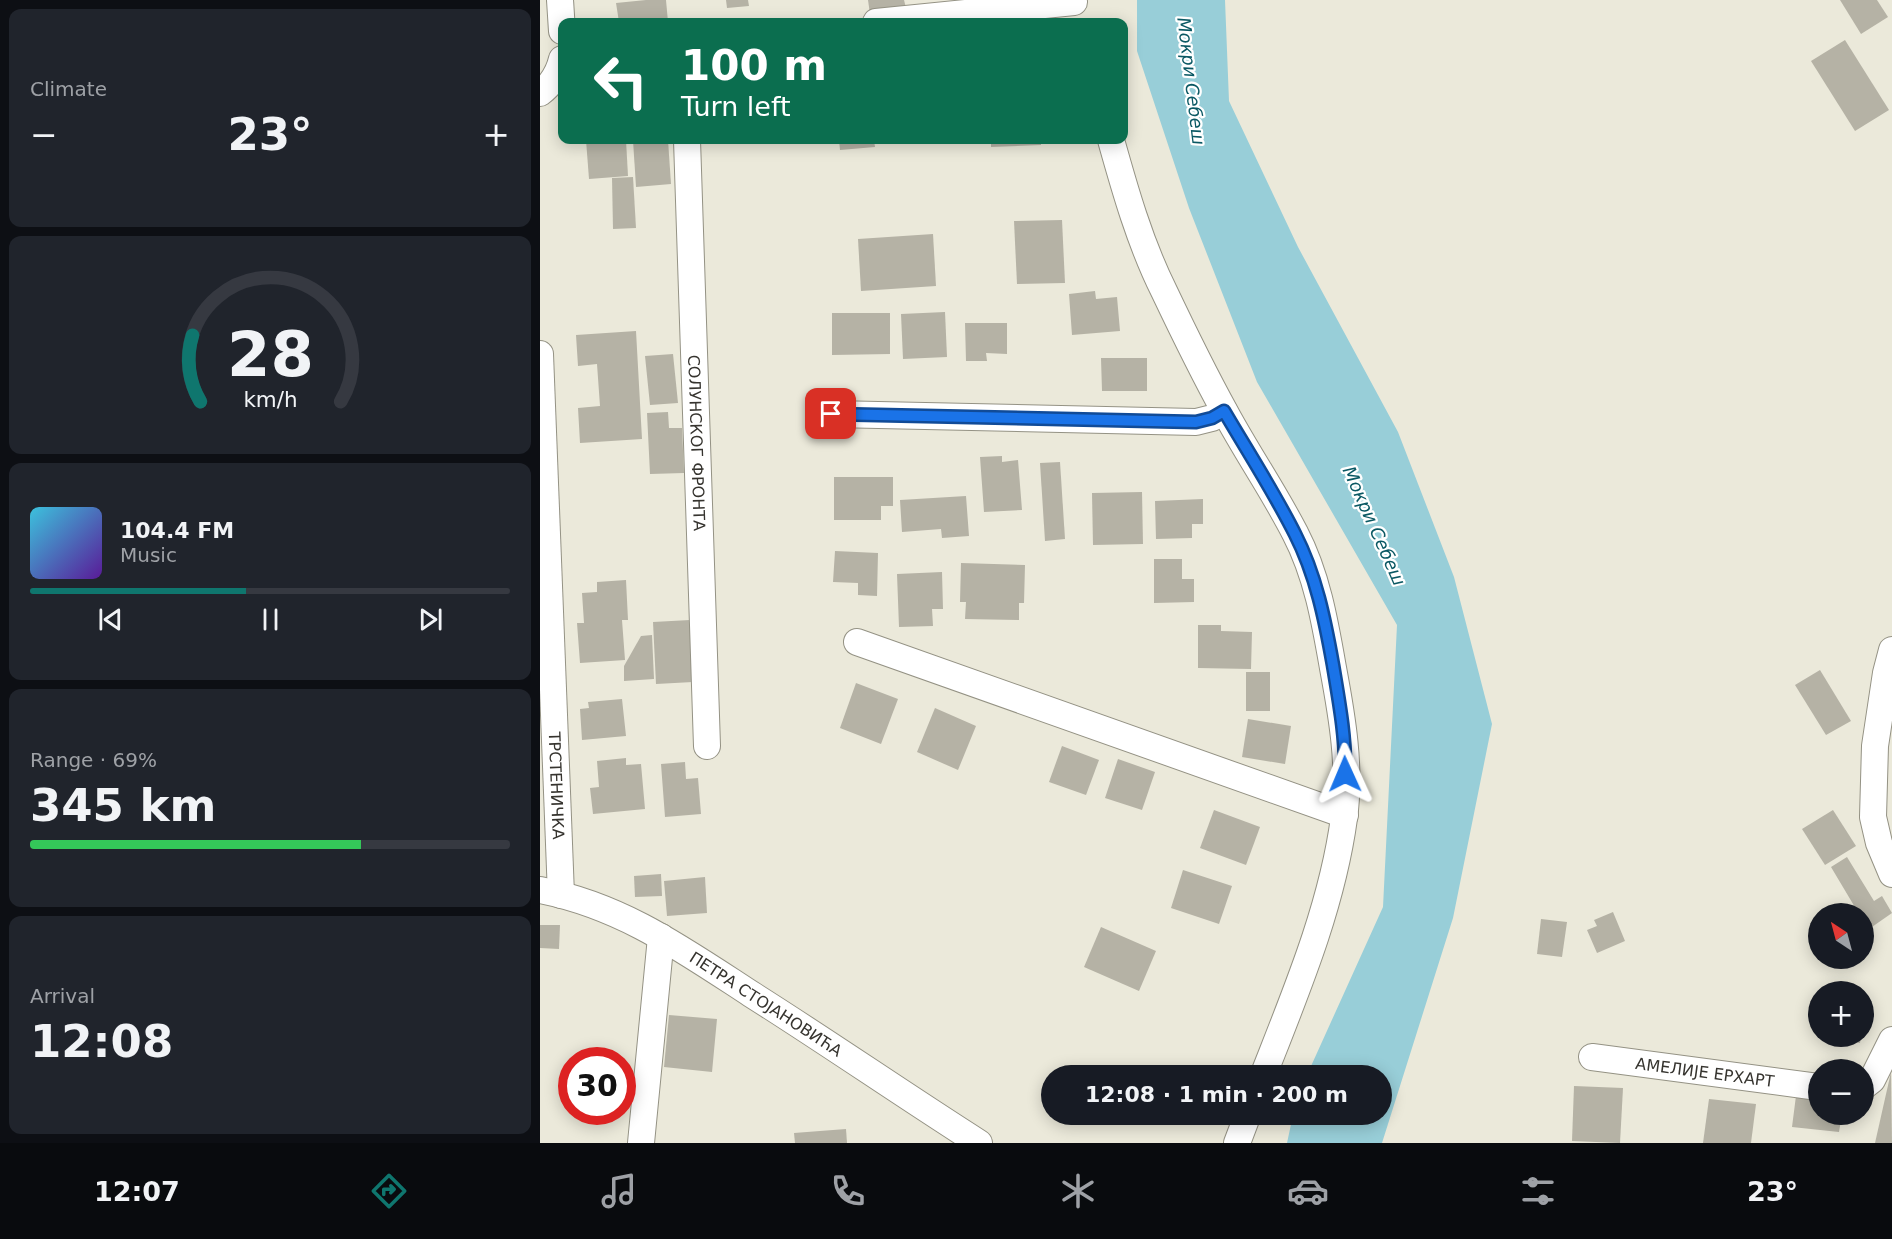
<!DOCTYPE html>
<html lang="en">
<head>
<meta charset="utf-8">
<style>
	:root { --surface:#171b24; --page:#20242c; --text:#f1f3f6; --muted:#9ea1a6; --line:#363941; --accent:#0f766e }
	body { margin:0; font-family:"DejaVu Sans",sans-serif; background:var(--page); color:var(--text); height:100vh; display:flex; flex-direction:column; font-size:22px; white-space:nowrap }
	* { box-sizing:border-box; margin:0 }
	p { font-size:20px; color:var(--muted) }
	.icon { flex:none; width:33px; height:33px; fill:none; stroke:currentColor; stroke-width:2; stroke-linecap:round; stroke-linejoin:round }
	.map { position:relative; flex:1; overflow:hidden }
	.panel { display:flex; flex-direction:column; gap:9px; padding:9px; background:#0d0f14; width:540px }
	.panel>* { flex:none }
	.banner { position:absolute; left:18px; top:18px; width:570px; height:126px; border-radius:12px; box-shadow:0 3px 15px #0003; background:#0b6e4f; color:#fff; overflow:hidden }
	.needle { width:39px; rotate:324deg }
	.controls { position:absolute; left:1268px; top:903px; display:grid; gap:12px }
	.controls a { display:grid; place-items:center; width:66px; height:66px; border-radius:50%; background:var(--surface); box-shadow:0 3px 15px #0003; font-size:30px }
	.speed { position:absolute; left:18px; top:1047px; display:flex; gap:12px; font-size:30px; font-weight:700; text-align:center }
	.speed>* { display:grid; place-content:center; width:78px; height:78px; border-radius:50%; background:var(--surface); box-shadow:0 3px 15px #0003; line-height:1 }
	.speed .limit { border:9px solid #d22; background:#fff; color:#111 }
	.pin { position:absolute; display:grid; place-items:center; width:51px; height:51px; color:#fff; margin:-26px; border-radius:12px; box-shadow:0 3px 9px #0006 }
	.me { position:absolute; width:66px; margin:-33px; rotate:359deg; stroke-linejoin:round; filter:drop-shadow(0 0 4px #0008) }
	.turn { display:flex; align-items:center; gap:21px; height:126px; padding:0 24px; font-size:27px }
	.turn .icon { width:78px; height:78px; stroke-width:2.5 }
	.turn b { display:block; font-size:42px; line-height:51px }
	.big { font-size:45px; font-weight:800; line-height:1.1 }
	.panel .tile { flex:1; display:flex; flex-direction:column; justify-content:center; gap:9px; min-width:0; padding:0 21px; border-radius:12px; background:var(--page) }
	.panel .dial { align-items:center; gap:0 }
	.dial svg { height:156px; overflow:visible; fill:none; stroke:var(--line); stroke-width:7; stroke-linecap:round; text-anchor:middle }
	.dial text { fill:var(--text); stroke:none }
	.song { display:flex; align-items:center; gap:18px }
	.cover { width:72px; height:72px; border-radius:9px; background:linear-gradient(135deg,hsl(190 70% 55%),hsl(270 70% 35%)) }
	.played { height:6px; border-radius:3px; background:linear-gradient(90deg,var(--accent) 45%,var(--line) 45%) }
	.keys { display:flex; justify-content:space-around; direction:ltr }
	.heat { display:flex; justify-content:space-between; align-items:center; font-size:33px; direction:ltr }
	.charge { height:9px; border-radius:4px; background:linear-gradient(90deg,#34c759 69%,var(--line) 0) }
	.trip { position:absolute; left:501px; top:1065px; width:351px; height:60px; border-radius:30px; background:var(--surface); box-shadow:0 3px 15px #0003; font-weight:800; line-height:60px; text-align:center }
	.menu { display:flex; height:96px; justify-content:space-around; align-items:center; background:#090b0e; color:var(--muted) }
	.menu .icon { width:42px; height:42px }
	.menu .active { color:var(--accent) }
	.menu b { font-size:27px; color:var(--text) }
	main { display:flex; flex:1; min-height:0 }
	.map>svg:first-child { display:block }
	.water { fill:#98ced8 }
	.building { fill:#b5b2a5 }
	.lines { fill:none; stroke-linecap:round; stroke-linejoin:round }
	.street-casing { stroke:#949284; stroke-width:28 }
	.street { stroke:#fff; stroke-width:26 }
	.route-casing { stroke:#114b97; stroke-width:15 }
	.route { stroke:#1a73e8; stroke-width:10 }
	.labels { text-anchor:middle; stroke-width:4.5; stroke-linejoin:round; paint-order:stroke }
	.street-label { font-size:16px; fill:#36342f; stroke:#fff }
	.water-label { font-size:18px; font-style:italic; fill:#0a5863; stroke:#fff }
</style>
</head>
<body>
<main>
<section class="panel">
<div class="tile"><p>Climate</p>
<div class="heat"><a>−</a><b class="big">23°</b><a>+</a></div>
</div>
<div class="tile dial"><svg viewBox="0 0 100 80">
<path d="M14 69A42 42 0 1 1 86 69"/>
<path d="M14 69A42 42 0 0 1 10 35" stroke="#0f766e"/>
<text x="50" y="56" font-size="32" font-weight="700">28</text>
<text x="50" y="72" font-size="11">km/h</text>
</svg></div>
<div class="tile">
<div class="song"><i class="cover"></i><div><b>104.4 FM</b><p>Music</p></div></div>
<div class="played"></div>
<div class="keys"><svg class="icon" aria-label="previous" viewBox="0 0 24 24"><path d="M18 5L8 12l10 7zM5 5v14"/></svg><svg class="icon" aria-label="pause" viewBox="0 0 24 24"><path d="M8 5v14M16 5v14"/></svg><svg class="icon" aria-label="next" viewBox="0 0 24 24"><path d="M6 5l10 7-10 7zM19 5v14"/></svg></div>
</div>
<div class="tile"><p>Range · 69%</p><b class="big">345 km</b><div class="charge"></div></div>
<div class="tile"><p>Arrival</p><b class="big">12:08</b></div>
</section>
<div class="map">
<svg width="1352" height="1143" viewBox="0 0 1352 1143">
	<rect width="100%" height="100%" fill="#ebe9da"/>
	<polygon class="water" points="597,0 685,0 689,101 758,247 858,432 914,577 952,724 913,918 842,1143 747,1143 753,1115 842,1114 842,1076 767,1075 843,907 857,625 717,382 649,208 597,51"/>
	<g class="building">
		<polygon points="106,0 126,0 128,22 79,22 76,3"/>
		<polygon points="186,0 208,0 209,6 187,8"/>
		<polygon points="328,0 364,0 366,8 330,14"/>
		<polygon points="1300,0 1337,0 1348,17 1321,34"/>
		<polygon points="1305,40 1349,110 1315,131 1271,61"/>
		<polygon points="46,140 86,140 88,176 49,179"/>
		<polygon points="93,140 128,140 131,184 96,187"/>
		<polygon points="299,140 334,140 335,147 300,150"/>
		<polygon points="451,140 501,140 501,145 451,147"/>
		<polygon points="93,177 96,228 73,229 72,178"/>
		<polygon points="522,220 525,283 477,284 474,221"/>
		<polygon points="393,234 396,286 321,291 318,239"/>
		<polygon points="555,291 556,299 577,297 580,331 532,335 529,294"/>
		<polygon points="405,312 407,357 363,359 361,314"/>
		<polygon points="292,313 350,313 350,354 292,355"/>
		<polygon points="425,323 467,323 467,354 446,353 447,361 426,361"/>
		<polygon points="96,331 102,439 40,443 38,408 60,406 57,364 38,366 36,335"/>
		<polygon points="133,354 138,403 110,405 105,356"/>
		<polygon points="561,358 607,358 607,391 562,391"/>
		<polygon points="128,412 129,428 142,428 144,473 110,474 107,413"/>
		<polygon points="462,456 462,462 478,460 482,510 444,512 440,457"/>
		<polygon points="520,462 525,539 505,541 500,463"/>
		<polygon points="294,477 353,477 353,506 341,506 341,520 294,520"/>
		<polygon points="602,492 603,544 553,545 552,493"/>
		<polygon points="426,496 429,536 402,538 401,529 362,532 360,500"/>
		<polygon points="663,499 663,524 652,524 652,538 616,539 615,501"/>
		<polygon points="295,551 338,553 337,596 318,595 318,583 293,582"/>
		<polygon points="614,559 642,559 642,579 654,579 654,602 614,603"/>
		<polygon points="421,563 485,565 484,603 479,603 479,620 425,619 426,602 420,602"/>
		<polygon points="402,572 403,609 392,609 393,626 359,627 357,574"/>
		<polygon points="86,580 88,620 82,620 85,660 40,663 37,623 44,623 42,593 57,592 57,582"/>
		<polygon points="150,620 153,682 116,684 113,622"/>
		<polygon points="658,625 681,625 681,631 712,632 711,669 658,668"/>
		<polygon points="112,635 114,679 84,681 84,666 101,636"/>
		<polygon points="1280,670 1311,721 1286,735 1255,685"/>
		<rect x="706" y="672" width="24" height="39"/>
		<polygon points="316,683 358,699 341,744 300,728"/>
		<polygon points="82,699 86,736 42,740 40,709 49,708 48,702"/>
		<polygon points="395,708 436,726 418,770 377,752"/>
		<polygon points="708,719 751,726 745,764 702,757"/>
		<polygon points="522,746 559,760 546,795 509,782"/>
		<polygon points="86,758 86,765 101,764 105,809 53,814 50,788 59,787 57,761"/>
		<polygon points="578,759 615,772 602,810 565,798"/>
		<polygon points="145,762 146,779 158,778 161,814 125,817 121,764"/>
		<polygon points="674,810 720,827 706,865 660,848"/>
		<polygon points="1293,810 1316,846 1285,865 1262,829"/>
		<polygon points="1307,857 1334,901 1342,896 1352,913 1329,929 1323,920 1323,914 1319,914 1291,867"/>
		<polygon points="643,870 692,886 679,924 631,908"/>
		<polygon points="121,874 122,896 95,897 94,876"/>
		<polygon points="165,877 167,913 127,916 124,881"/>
		<polygon points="1073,912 1085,941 1057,953 1047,930 1057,926 1054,920"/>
		<polygon points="1001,919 1027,922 1022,957 997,954"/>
		<polygon points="0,925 20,925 19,949 0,948"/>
		<polygon points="561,927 616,951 599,991 544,967"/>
		<polygon points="129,1015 177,1019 172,1072 124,1067"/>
		<polygon points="1280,1036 1321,1036 1320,1043"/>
		<polygon points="1351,1072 1352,1143 1335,1143"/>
		<polygon points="1034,1086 1083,1088 1080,1143 1032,1141"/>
		<polygon points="1257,1088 1278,1090 1278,1114 1302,1114 1299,1132 1252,1127"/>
		<polygon points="1169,1099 1216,1104 1211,1143 1163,1143"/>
		<polygon points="306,1129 307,1143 255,1143 254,1133"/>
	</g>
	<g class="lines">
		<g class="street-casing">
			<g id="street">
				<polyline points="20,0 22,31"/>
				<polyline points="336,22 534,2"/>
				<path d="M0,93C11,85 19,72 22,59"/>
				<path id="s1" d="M147,140L167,746"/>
				<path d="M571,140C585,190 600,243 624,291C643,331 663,372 685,412C707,453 734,492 755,533C777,575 785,622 793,668C802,716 811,768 804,818C792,907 756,992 723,1076"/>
				<path id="s2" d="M0,354L21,895"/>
				<polyline points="292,414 656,422 672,418 684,411"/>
				<polyline points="317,642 805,815"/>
				<polyline points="1352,650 1346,673 1335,746 1333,817 1339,843 1352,874"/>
				<path id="s3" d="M0,890C82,906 142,949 211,994C287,1042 362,1094 439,1143"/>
				<path id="s4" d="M1052,1057L1278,1087"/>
				<polyline points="1323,1087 1332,1080 1352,1040"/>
				<polyline points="101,1143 121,937"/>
				<polyline points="697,1143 708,1114"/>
			</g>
		</g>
		<use href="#street" class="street"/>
	</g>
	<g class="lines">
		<g class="route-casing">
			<path id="route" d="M291,414L656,422L672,418L684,411C708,452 734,492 755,534C776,575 785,620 793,665C799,701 806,738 805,774"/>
		</g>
		<use href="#route" class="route"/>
	</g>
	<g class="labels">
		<g class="street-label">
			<text dy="6" stroke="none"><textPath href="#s1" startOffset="303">СОЛУНСКОГ ФРОНТА</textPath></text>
			<text dy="6" stroke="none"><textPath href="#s2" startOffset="432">ТРСТЕНИЧКА</textPath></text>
			<text dy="6" stroke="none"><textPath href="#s3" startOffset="255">ПЕТРА СТОЈАНОВИЋА</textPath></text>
			<text dy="6" stroke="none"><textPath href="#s4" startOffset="114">АМЕЛИЈЕ ЕРХАРТ</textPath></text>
		</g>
		<g class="water-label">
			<text transform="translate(651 81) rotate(83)" y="6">Мокри Себеш</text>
			<text transform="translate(834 526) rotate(66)" y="6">Мокри Себеш</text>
		</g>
	</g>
</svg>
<div class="controls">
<a><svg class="needle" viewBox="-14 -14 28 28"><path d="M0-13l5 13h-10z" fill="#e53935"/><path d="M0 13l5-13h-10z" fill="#9ea1a6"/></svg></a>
<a>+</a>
<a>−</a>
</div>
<div class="speed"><div class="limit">30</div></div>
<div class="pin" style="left:291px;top:414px;background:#d93025"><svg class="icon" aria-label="arrive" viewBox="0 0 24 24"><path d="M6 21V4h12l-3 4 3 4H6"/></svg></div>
<svg class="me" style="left:805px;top:774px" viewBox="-20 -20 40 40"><path d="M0-17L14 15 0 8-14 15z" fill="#1a73e8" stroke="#fff" stroke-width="4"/></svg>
<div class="trip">12:08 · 1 min · 200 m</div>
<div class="banner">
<div class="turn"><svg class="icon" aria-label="left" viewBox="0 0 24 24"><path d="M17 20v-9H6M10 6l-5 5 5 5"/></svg><div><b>100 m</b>Turn left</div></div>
</div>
</div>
</main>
<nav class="menu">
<b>12:07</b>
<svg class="icon active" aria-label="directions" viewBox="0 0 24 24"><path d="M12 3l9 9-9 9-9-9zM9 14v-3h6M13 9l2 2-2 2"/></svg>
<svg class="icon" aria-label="music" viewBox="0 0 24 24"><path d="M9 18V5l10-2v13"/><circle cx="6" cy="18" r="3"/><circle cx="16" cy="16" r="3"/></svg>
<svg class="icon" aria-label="phone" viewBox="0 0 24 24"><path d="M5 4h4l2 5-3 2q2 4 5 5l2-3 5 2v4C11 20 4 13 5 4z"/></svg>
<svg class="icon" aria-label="climate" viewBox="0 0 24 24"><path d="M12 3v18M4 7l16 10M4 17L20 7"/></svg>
<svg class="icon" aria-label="car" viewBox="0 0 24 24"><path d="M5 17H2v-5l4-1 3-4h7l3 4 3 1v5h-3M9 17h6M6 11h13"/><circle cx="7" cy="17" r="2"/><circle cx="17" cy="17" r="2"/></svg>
<svg class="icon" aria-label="filters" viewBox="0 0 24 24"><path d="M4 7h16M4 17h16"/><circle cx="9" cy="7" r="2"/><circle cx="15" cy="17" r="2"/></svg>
<b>23°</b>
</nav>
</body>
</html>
